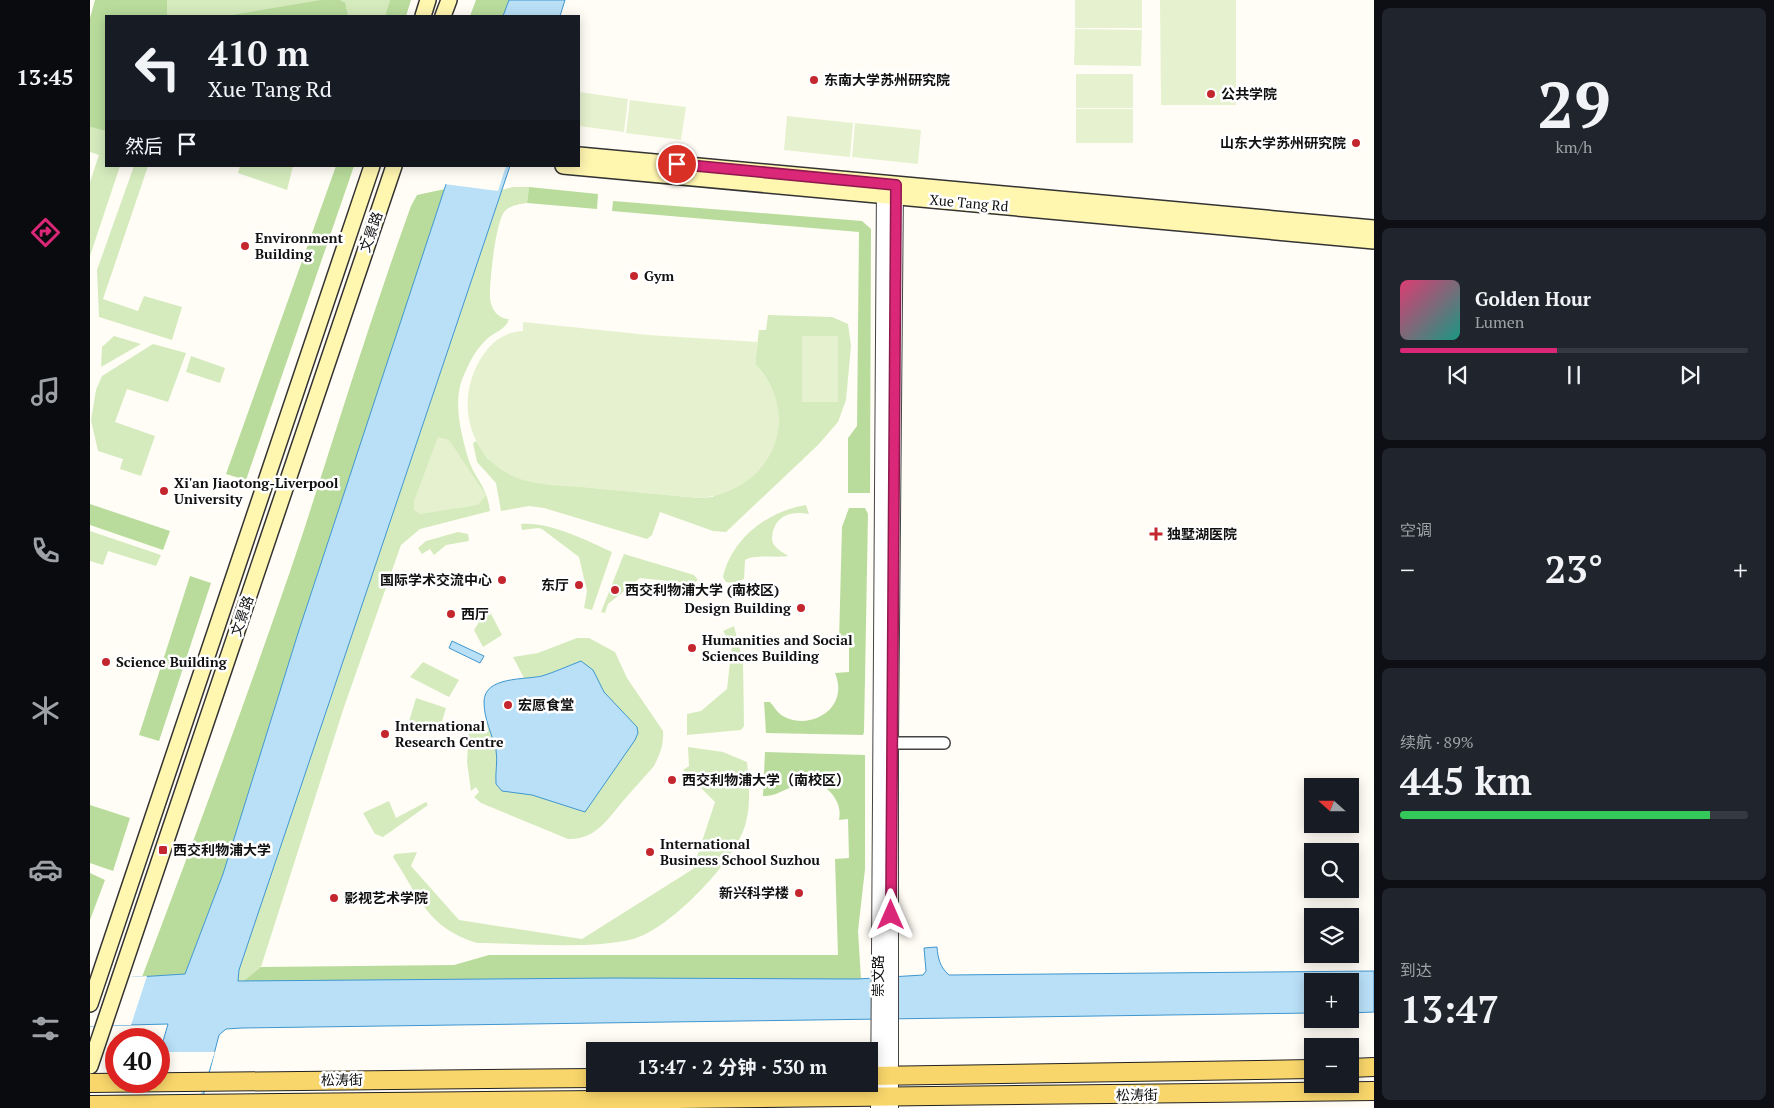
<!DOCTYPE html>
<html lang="zh">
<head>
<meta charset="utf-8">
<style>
	:root { --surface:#171b24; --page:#20242c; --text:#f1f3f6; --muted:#9ea1a6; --line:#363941; --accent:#db2777 }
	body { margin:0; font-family:"PT Serif","Noto Sans SC",serif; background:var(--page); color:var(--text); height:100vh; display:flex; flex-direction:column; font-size:19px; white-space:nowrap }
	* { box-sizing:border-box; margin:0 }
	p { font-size:16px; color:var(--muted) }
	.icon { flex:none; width:28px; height:28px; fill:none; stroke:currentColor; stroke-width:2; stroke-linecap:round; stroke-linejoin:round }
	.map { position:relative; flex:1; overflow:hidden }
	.details { display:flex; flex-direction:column; gap:8px; padding:8px; background:#0d0f14; width:400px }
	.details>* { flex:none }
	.hud { position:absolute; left:15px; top:15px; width:475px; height:152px; border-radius:0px; box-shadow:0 2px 12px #0003; background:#171b24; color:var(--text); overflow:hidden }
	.needle { width:32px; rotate:291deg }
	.controls { position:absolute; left:1214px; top:778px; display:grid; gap:10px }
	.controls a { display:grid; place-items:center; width:55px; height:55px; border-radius:0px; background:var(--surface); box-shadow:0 2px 12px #0003; font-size:25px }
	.speed { position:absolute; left:15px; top:1028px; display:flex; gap:10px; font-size:25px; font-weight:700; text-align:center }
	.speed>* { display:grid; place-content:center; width:65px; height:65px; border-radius:50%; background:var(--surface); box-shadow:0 2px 12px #0003; line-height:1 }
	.speed .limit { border:8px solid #d22; background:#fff; color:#111 }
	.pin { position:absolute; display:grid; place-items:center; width:42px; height:42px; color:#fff; margin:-21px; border:2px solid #fff; border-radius:50%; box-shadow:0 1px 5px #0007 }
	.me { position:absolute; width:55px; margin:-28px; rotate:0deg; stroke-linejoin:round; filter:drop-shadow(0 0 4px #0008) }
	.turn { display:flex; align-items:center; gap:18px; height:105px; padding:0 20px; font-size:22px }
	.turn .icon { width:65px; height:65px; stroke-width:2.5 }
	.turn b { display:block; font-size:35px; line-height:42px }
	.then { display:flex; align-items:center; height:48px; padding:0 20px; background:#0003; gap:10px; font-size:19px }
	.big { font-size:38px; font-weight:700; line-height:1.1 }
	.details .widget { flex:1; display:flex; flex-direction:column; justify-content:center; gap:8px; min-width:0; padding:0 18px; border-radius:8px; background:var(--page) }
	.details .dial { align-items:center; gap:0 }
	.dial b { font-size:65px; line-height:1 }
	.song { display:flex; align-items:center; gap:15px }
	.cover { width:60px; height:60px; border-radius:8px; background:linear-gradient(135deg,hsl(340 70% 55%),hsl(170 70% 35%)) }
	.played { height:5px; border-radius:2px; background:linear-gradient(90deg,var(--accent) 45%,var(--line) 45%) }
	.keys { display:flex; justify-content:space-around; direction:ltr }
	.heat { display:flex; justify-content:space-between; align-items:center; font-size:28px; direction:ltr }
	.charge { height:8px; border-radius:4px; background:linear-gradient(90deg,#34c759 89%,var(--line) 0) }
	.trip { position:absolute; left:496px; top:1042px; width:292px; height:50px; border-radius:0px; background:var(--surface); box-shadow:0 2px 12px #0003; font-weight:700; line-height:50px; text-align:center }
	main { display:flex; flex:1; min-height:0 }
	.dock { display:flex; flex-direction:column; width:90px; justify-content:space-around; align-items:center; background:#090b0e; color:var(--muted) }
	.dock .icon { width:35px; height:35px }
	.dock .active { color:var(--accent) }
	.dock b { font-size:22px; color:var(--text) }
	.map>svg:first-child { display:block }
	.green { fill:#d5ebbd }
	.forest { fill:#b9dc9c }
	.pitch { fill:#e6f2cf }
	.water { fill:#b9e0f7; stroke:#3f96cf }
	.pier { fill:#fffdf5 }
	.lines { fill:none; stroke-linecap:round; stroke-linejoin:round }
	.minor-casing { stroke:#444; stroke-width:14 }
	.tertiary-casing { stroke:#444; stroke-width:16 }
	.secondary-casing { stroke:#333; stroke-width:18 }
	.primary-casing { stroke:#222; stroke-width:20 }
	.minor { stroke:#fff; stroke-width:11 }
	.tertiary { stroke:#fff; stroke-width:14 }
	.secondary { stroke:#fff6b0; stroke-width:15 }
	.primary { stroke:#f9d66b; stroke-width:18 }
	.route-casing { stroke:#8e194d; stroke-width:12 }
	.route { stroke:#db2777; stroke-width:9 }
	.poi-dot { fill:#c4262e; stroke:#fff; stroke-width:2 }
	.labels { text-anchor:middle; stroke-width:5; stroke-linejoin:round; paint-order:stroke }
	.poi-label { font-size:14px; font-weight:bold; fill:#111; stroke:#fff; text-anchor:start }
	.street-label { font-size:14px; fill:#111; stroke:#fff }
</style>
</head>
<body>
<main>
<nav class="dock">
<b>13:45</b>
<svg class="icon active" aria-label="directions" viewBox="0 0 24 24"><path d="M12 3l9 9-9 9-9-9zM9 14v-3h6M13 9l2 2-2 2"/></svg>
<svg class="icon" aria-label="music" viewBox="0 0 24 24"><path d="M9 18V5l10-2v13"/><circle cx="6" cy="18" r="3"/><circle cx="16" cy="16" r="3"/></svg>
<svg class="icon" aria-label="phone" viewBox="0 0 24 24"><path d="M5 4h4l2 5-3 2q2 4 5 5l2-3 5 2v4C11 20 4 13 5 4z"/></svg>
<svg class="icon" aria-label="climate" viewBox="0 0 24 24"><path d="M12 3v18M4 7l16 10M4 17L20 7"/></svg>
<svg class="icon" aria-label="car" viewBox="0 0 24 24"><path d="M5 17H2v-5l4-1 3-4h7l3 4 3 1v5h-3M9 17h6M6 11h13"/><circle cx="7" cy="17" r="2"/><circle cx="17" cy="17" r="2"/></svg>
<svg class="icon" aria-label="filters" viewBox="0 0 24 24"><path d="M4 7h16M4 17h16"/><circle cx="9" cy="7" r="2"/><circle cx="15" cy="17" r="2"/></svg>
</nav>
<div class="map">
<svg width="1284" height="1108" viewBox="0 0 1284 1108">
	<rect width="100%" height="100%" fill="#fffdf5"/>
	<g class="green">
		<polygon points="75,0 300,0 295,16 75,16"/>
		<polygon points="0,127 16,131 16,166 30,166 0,256 0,182 9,155 0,152"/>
		<polygon points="44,166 58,166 13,299 48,311 54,296 92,307 82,340 9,317 7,270"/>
		<polygon points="150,166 203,166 197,190 148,173"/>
		<path d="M423,187H439L437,203C430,204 421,205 415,211C406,219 399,284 400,298C401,309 408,319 419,319C416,330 404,332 397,339C386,349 380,361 374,375C362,400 371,433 378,458C384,478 397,485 400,511L330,529L311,545L254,707L171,967L152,982L148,981L149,970L412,190Z"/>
		<path d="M678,315L742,317L758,324L761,346L756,400L748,422L728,445L636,532L623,531L570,512L562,535L557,539L454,508L439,506L411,511L406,483L387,462L383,443L386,441L398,459L444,482L609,498L623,497L689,424C686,400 683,382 665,364L669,330H676Z"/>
		<polygon points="24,336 51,344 11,367 12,347"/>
		<polygon points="63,344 96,353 78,402 37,389 25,422 65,436 51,476 30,469 33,459 8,451 1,420 6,390 12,376"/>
		<polygon points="101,356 135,368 130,383 96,372"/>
		<path d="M716,505L719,514C703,511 688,514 683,531C682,536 681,542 685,546C688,550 694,553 698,556C686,558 664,554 655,560L654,579L643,583L636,582L633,577C642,538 678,511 716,505Z"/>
		<path d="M431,524C461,522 495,540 522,552L502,610L494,608L497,591L489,557L452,529L448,528L432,530Z"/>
		<polygon points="0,531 71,555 66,566 18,551 13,565 0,561"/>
		<polygon points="368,532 378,534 379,541 356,545 344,555 340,549 332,554 328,548 336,541"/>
		<polygon points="534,554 604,575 608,580 600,587 597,583 550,578 518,604 515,613 511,612"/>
		<polygon points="398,608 412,635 393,647 384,630"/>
		<polygon points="644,626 653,662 654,726 651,730 597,735 597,714 611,711 637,689 642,645 633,631"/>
		<path d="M487,638H499L525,652L537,678L573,731C574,744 570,754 564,766C554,778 543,789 533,801C517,820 505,840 478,839L391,803L384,797L389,792L386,787L381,791L377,762L379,730L398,732C392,688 391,688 434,678L423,657L448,653Z"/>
		<polygon points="333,662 369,680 359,697 320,677"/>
		<polygon points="326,698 356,708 350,728 318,725"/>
		<path d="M598,747L633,752L657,762C659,781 661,803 656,822C648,859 579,930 543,939C500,950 432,943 387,943C337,928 329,896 303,857L305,854L327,852L321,866L369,920L492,939L603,869L625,802L593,770L599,766Z"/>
		<polygon points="299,801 306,818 336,802 338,805 293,837 285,834 273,813"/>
	</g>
	<g class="forest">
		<polygon points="5,0 77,0 77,16 16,16 16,131 0,127 0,18"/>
		<polygon points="231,0 250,0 255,3 258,16 136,16"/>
		<polygon points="300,0 321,0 316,16 295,16"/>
		<polygon points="386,0 419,0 413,16 380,16"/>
		<polygon points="246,166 264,166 156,480 136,474"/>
		<polygon points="439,187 508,194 507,209 437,203"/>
		<path d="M355,189L209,630L133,874L95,974L52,977C108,829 163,682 213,533C248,424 282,314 321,206L327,195Z"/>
		<polygon points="523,201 772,221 781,229 780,493 758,493 758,438 767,426 769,232 522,211"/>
		<polygon points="0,504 80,531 73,550 0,525"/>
		<path d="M759,508H775L778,514L774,732L773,735L676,733L674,702H680C683,705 686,711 690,714C715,733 761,711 745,673L759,672V640L749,641L752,527Z"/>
		<polygon points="100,576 121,583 69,741 49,735"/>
		<path d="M675,752L775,755V869L768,931L771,979L152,982L171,967L364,965L399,955H748L745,859L759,858L758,819L749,820C751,809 748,802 742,794C718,765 695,798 673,796Z"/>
		<polygon points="0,805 40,818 23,871 0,863"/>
		<polygon points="0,873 15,880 0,920"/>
	</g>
	<g class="pitch">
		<rect x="985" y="0" width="67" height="28"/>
		<polygon points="1070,0 1146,0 1146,105 1071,105"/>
		<polygon points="985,29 1052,30 1051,66 984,65"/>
		<rect x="986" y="74" width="57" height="34"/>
		<polygon points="489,92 538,99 534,132 489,126"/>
		<polygon points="540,100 596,107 591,140 536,133"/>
		<rect x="986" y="109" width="57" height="34"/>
		<polygon points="697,116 763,123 760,157 694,150"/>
		<polygon points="765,123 831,130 828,164 762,157"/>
		<path d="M433,322L558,335L668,342L665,364C716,417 680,493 609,498C573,495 536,491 500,488C473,485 439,487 415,472C381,452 369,408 384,372C393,351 408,332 433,331Z"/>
		<rect x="712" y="336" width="36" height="66"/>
		<polygon points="348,437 359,440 396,495 388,505 330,514 324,510 324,501"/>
	</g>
	<g class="water">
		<polygon points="419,0 475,0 470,16 413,16"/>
		<path d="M362,166H420L149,970L148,981L523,978L767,979L833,975L836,971L834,948L847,947C848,959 850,967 859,975L1284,971V1012L1260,1013V981H1222V1013L152,1028L136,1029L129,1035L110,1108L69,1081V1055L78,1024L0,1026V980L95,974L133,874L209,630Z"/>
		<polygon points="362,641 394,656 390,663 359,648"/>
		<path d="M491,661L503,670L514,692L547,727L548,733L545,740L495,812L442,795L412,791L406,784C405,772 408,761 406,750C402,734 394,719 394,702C394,676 435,680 452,676C465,672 478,666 491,661Z"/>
	</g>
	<g class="pier">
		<polygon points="360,166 416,166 408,191 354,184"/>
		<polygon points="57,976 41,1025 0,1026 0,979"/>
		<polygon points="69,1052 125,1052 106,1108 45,1108 56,1081 69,1081"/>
	</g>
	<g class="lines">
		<g class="minor-casing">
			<polyline id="minor" points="793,743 854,743"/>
		</g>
		<g class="tertiary-casing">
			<g id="tertiary">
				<polyline points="788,1108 794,185"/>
				<polyline points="801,1108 801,743 806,186"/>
			</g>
		</g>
		<g class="secondary-casing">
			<g id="secondary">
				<polyline points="333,16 338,0"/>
				<polyline points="353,16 359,0"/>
				<polyline points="489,155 1284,228"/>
				<polyline points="473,166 1284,241"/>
				<polyline points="0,1004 282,166"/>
				<polyline points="0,1066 304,166"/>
			</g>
		</g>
		<g class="primary-casing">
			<g id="primary">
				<polyline points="1260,1068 1284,1067"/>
				<polyline points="780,1076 1222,1069"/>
				<polyline points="0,1083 505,1078"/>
				<path d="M0,1105C428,1100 856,1098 1284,1091"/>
			</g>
		</g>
		<use href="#minor" class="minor"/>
		<use href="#tertiary" class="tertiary"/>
		<use href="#secondary" class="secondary"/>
		<use href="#primary" class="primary"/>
	</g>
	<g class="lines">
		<g class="route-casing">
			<polyline id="route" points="587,164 806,185 801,915"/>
		</g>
		<use href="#route" class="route"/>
	</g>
	<g class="poi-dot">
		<circle cx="724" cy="80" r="5"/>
		<circle cx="1121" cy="94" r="5"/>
		<circle cx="1266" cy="143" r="5"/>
		<circle cx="155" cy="246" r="5"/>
		<circle cx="544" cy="276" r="5"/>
		<circle cx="74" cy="491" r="5"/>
		<path d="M1063.5 526.5h5v5h5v5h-5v5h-5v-5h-5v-5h5z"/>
		<circle cx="412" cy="580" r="5"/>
		<circle cx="489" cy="585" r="5"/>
		<circle cx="525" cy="590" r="5"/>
		<circle cx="711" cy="608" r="5"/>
		<circle cx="361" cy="614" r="5"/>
		<circle cx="602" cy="648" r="5"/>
		<circle cx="16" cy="662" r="5"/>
		<circle cx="418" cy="705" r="5"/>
		<circle cx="295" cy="734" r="5"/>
		<circle cx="582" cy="780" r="5"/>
		<rect x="68" y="845" width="10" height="10" rx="2.5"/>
		<circle cx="560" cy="852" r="5"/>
		<circle cx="709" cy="893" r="5"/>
		<circle cx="244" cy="898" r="5"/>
	</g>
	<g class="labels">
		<g class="poi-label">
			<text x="734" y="85">东南大学苏州研究院</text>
			<text x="1131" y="99">公共学院</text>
			<text x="1256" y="148" text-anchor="end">山东大学苏州研究院</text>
			<text x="165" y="243">Environment<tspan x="165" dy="16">Building</tspan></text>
			<text x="554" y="281">Gym</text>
			<text x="84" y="488">Xi'an Jiaotong-Liverpool<tspan x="84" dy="16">University</tspan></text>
			<text x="1077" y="539">独墅湖医院</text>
			<text x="402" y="585" text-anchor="end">国际学术交流中心</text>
			<text x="479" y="590" text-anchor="end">东厅</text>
			<text x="535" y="595">西交利物浦大学 (南校区)</text>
			<text x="701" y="613" text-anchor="end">Design Building</text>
			<text x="371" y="619">西厅</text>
			<text x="612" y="645">Humanities and Social<tspan x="612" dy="16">Sciences Building</tspan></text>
			<text x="26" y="667">Science Building</text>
			<text x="428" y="710">宏愿食堂</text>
			<text x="305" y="731">International<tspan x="305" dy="16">Research Centre</tspan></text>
			<text x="592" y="785">西交利物浦大学（南校区）</text>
			<text x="570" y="849">International<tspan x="570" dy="16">Business School Suzhou</tspan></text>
			<text x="83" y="855">西交利物浦大学</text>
			<text x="699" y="898" text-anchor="end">新兴科学楼</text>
			<text x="254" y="903">影视艺术学院</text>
		</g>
		<g class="street-label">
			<text transform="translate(879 203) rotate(5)" y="5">Xue Tang Rd</text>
			<text transform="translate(281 232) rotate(-71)" y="5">文景路</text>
			<text transform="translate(152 616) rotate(-71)" y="5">文景路</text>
			<text transform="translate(788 976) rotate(-90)" y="5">崇文路</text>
			<text transform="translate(252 1080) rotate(-1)" y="5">松涛街</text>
			<text transform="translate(1047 1095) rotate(-1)" y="5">松涛街</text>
		</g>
	</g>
</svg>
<div class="controls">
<a><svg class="needle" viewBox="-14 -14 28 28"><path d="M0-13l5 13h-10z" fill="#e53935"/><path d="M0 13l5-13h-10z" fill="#9ea1a6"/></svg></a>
<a><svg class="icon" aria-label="search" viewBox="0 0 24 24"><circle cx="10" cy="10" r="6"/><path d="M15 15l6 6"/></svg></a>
<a><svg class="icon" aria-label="layers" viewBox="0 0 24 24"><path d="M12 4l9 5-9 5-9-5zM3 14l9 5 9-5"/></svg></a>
<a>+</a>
<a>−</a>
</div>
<div class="speed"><div class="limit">40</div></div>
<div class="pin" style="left:587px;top:164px;background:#d93025"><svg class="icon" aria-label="arrive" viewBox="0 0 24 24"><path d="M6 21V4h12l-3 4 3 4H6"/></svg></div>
<svg class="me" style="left:801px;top:915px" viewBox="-20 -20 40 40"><path d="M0-17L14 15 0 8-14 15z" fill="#db2777" stroke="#fff" stroke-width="4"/></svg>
<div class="trip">13:47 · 2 分钟 · 530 m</div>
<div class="hud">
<div class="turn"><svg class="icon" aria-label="left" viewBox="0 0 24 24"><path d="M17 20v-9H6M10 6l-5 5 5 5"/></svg><div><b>410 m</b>Xue Tang Rd</div></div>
<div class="then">然后<svg class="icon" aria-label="arrive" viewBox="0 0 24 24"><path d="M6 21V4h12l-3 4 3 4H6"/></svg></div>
</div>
</div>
<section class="details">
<div class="widget dial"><b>29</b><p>km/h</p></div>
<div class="widget">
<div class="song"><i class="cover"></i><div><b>Golden Hour</b><p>Lumen</p></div></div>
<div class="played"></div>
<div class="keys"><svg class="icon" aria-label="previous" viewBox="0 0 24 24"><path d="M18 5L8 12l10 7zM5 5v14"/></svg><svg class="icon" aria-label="pause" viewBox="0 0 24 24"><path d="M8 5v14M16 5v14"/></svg><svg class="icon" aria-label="next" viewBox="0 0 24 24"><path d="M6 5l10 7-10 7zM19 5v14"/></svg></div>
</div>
<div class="widget"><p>空调</p>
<div class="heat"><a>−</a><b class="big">23°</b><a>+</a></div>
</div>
<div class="widget"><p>续航 · 89%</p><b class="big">445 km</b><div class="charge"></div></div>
<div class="widget"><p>到达</p><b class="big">13:47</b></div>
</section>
</main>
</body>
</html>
